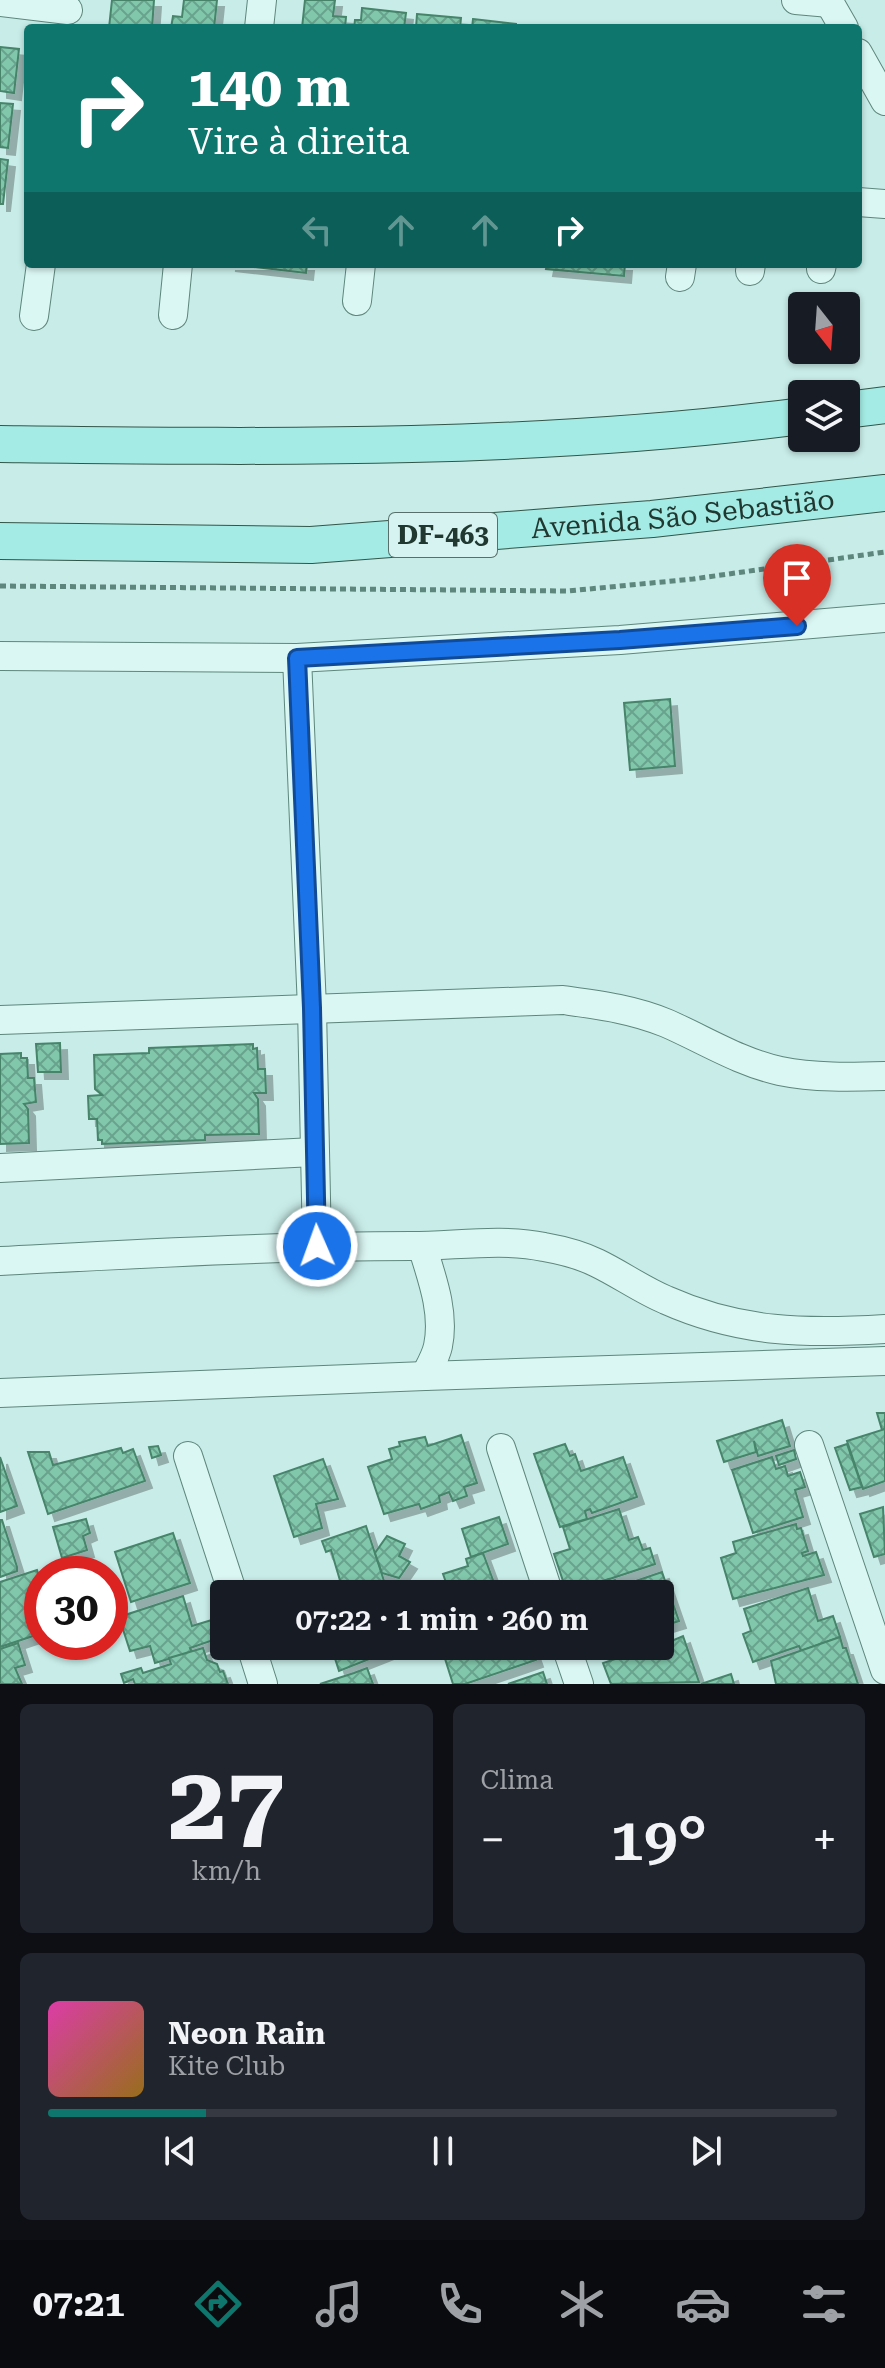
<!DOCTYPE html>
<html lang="pt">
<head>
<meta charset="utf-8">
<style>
	:root { --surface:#171b24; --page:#20242c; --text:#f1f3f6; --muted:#9ea1a6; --line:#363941; --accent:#0f766e }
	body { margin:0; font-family:"Roboto Serif",serif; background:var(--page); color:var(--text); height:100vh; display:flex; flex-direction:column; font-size:30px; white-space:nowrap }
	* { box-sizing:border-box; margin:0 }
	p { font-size:26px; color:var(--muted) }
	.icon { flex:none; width:44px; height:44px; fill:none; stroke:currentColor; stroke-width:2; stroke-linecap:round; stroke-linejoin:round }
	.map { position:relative; height:1684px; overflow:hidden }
	.sheet { display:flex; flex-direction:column; gap:20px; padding:20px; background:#0d0f14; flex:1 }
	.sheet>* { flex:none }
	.guide { position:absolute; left:24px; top:24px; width:838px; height:244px; border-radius:8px; box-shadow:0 2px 6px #0004; background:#0f766e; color:#fff; overflow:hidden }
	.needle { width:52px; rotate:163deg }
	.fabs { position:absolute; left:788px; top:292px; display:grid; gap:16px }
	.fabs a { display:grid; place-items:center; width:72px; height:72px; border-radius:8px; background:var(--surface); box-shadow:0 2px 6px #0004; font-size:40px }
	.speed { position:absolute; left:24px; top:1556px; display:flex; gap:16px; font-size:40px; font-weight:700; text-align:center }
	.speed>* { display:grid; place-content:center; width:104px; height:104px; border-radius:50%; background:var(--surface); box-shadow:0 2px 6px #0004; line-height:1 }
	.speed .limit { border:12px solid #d22; background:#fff; color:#111 }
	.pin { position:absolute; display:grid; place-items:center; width:68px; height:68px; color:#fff; margin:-82px -34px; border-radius:50% 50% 50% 0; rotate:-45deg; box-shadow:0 0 8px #0007 }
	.pin .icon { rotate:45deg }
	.me { position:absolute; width:88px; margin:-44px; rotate:358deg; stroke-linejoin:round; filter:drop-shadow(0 0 6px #0008) }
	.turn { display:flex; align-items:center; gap:28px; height:168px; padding:0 32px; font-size:36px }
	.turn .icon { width:104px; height:104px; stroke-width:2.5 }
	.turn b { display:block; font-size:56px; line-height:68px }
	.lanes { display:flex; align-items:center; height:76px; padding:0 32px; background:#0003; justify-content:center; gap:40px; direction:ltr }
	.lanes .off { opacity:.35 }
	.big { font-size:60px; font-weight:600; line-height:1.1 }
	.sheet .tile { flex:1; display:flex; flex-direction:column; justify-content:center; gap:12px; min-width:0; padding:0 28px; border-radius:12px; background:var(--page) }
	.sheet .dial { align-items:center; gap:0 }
	.dial b { font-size:104px; line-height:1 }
	.song { display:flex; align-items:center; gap:24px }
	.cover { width:96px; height:96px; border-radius:12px; background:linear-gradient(135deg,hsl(320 70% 55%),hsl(40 70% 35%)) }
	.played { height:8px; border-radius:4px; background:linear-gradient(90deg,var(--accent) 20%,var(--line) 20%) }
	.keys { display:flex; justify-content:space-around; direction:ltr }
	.heat { display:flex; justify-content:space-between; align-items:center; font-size:44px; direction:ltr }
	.sheet .tiles { flex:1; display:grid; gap:20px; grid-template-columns:1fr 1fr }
	.tile:last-child { grid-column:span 2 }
	.trip { position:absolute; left:210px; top:1580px; width:464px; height:80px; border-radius:8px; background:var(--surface); box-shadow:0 2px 6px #0004; font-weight:600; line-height:80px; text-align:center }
	.tab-bar { display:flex; height:128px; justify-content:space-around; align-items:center; background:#090b0e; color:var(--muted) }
	.tab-bar .icon { width:56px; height:56px }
	.tab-bar .on { color:var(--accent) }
	.tab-bar b { font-size:36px; color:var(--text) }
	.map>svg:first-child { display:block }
	.building { fill:url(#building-cross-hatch); stroke:#46846b; stroke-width:2; filter:url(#shadow) }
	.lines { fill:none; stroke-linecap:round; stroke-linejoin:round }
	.minor-casing { stroke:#5e867c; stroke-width:30 }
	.major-casing { stroke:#325549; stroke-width:38 }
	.path { stroke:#5e867c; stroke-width:5; stroke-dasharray:6 4; stroke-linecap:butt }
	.minor { stroke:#dbf7f4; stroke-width:28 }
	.major { stroke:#a3ebe4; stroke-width:36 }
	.route-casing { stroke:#114b97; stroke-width:20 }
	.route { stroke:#1a73e8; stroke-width:14 }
	.labels { text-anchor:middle; stroke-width:8; stroke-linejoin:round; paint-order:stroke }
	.shield { fill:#d7f3f1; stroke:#58706b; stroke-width:2 }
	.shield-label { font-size:26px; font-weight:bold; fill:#213831 }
	.street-label { font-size:28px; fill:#213831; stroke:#d7f3f1 }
</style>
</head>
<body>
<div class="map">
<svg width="885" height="1684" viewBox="0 0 885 1684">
	<defs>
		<pattern id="building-cross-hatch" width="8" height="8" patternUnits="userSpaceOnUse" patternTransform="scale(2)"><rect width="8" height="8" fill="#81c7ac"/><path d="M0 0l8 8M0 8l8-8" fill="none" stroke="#69a38d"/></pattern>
		<filter id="shadow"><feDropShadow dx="7" dy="7" stdDeviation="0" flood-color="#0004"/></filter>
	</defs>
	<rect width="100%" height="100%" fill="#c8ece8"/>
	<g class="building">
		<polygon points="112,0 154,0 152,28 109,28"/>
		<polygon points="184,0 217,0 214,28 171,28 173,16 182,17"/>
		<polygon points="305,0 335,0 333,16 346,17 345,28 302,28"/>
		<polygon points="362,8 406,13 404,28 354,28 355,20 361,20"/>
		<polygon points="417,14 461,18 460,28 416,28"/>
		<polygon points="473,19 516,24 516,28 472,28"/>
		<polygon points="0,47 19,49 14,93 0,91"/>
		<polygon points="0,103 13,104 8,148 0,147"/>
		<polygon points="0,159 8,160 3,204 0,204"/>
		<polygon points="228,264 307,264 306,273"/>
		<polygon points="547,264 625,264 624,276 546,269"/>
		<polygon points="670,699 675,766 630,770 624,703"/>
		<polygon points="60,1043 61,1072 38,1072 36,1044"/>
		<polygon points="253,1044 253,1049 257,1048 258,1069 265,1069 266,1093 254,1093 258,1099 259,1134 205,1135 205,1140 102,1144 102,1140 98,1140 97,1119 89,1119 88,1096 102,1095 95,1089 94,1055 149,1053 149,1048"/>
		<polygon points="21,1053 21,1058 27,1058 28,1078 34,1078 36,1102 24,1104 28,1109 29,1143 0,1144 0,1054"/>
		<polygon points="877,1413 885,1413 885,1429 882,1430"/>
		<polygon points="782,1420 790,1446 758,1456 754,1441 756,1452 724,1462 717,1441"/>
		<polygon points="885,1429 885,1481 863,1489 847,1441"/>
		<polygon points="461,1435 477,1483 464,1487 467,1496 453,1501 449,1492 439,1496 440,1502 421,1509 419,1504 384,1514 368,1467 392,1459 389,1449 400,1446 399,1442 425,1437 428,1446"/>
		<polygon points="565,1444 570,1456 575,1454 581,1471 623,1457 637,1497 592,1513 590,1509 585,1511 587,1519 560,1527 534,1454"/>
		<polygon points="847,1444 862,1487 850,1490 835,1448"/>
		<polygon points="158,1446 161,1455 152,1458 149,1447"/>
		<polygon points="121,1448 123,1453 133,1449 145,1481 48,1514 28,1452 49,1452 53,1465"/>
		<polygon points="794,1450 796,1459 779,1465 776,1456"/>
		<polygon points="0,1457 17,1506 0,1512"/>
		<polygon points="772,1457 776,1469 785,1466 788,1476 800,1472 805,1487 795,1490 803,1517 753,1533 732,1470"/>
		<polygon points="323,1459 338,1499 316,1504 322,1528 294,1537 274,1476"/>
		<polygon points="883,1507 885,1554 874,1557 860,1514"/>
		<polygon points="619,1509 629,1540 638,1537 643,1550 650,1548 655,1564 567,1593 554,1554 570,1549 563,1527"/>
		<polygon points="499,1517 508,1544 471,1557 462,1529"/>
		<polygon points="86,1519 90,1533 83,1536 87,1550 62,1558 53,1527"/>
		<polygon points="0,1520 2,1520 17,1567 17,1571 0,1577"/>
		<polygon points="796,1524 797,1529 801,1528 808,1551 802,1553 803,1556 816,1552 824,1575 733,1599 721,1558 736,1553 733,1542"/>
		<polygon points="366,1526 386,1587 365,1594 344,1594 331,1550 326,1552 322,1541"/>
		<polygon points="173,1533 190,1583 131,1602 115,1552"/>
		<polygon points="387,1536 405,1544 399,1556 410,1562 399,1578 382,1573 375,1553"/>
		<polygon points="483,1553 497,1591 489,1594 463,1594 460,1587 449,1591 443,1574 468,1566 466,1559"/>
		<polygon points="37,1570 42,1585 42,1629 41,1626 31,1629 33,1636 0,1647 0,1582"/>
		<polygon points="662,1572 679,1621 660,1627 660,1594 577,1594 576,1590 609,1579 610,1582 615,1580 618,1587"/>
		<polygon points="386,1587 389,1594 365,1594"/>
		<polygon points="808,1588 818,1621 833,1616 840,1637 801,1651 799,1646 753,1662 743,1634 751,1631 744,1609"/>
		<polygon points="183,1596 192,1626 215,1619 222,1637 190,1648 192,1652 155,1663 150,1646 130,1651 119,1617"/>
		<polygon points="683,1636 699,1682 611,1684 603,1663 627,1655 624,1646 660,1646"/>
		<polygon points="840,1637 843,1648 846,1648 858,1684 776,1684 771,1661"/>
		<polygon points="18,1643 25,1665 15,1668 22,1684 0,1684 0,1649"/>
		<polygon points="331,1646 402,1646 339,1671"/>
		<polygon points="441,1646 531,1646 536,1660 465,1684 453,1684"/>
		<polygon points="203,1648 207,1660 217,1664 220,1672 223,1671 228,1684 135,1684 133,1679 124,1683 121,1674 141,1668 143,1673 171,1664 169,1658"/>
		<polygon points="367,1668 373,1684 320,1684 354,1673"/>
		<polygon points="543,1672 547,1684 508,1684"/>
		<polygon points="731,1674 734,1684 701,1684"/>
	</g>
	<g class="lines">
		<g class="minor-casing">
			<g id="minor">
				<polyline points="796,0 830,3"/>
				<polyline points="828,0 844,28"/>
				<polyline points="0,2 68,10"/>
				<polyline points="259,28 262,0"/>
				<polyline points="858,53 885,101"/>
				<polyline points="858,202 885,204"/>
				<polyline points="821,269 822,264"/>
				<polyline points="750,271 751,264"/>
				<polyline points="680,277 682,264"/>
				<polyline points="357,301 361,264"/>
				<polyline points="173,315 178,264"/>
				<polyline points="34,316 41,264"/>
				<polyline points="0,656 297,658 620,640 885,618"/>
				<polyline points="297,658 312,1008 317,1246"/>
				<path d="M0,1020L563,1000C599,1005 632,1009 666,1023C703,1039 739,1062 780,1071C814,1078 851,1077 885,1076"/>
				<polyline points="0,1168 314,1152"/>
				<path d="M422,1246C432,1278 445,1313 438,1346C436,1356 430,1366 425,1376"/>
				<path d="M0,1261C137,1254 274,1246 411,1246C455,1246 501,1238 544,1247C561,1250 581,1255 597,1263C620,1274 642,1290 666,1300C740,1333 806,1334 885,1329"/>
				<polyline points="0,1393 425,1376 885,1361"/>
				<polyline points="809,1445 885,1670"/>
				<polyline points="501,1448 549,1594"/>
				<polyline points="188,1456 233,1594"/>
				<polyline points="251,1646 263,1684"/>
				<polyline points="566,1646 579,1684"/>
			</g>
		</g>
		<g class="major-casing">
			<g id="major">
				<polyline points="846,410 885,405"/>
				<path d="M0,444C268,447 536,451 802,416"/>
				<path id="s1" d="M0,541L311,545L652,519L885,493"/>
			</g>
		</g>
		<polyline class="path" points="0,586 568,591 693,579 885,552"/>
		<use href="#minor" class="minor"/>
		<use href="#major" class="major"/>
	</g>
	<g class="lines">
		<g class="route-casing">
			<polyline id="route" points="317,1246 312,1008 297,658 620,640 797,626"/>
		</g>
		<use href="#route" class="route"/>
	</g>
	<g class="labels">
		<rect class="shield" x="389" y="513" width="108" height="44" rx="6"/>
		<g class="shield-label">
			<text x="443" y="544">DF-463</text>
		</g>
		<g class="street-label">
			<text dy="10" stroke="none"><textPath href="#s1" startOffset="684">Avenida São Sebastião</textPath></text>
		</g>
	</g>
</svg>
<div class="fabs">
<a><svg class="needle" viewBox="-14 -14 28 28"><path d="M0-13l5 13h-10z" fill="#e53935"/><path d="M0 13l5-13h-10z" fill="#9ea1a6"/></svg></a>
<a><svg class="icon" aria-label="layers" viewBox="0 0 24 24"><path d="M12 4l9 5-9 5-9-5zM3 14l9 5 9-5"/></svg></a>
</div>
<div class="speed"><div class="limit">30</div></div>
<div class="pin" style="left:797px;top:626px;background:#d93025"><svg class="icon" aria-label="arrive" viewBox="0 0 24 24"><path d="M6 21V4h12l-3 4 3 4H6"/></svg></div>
<svg class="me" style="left:317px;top:1246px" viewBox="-20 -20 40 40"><circle r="17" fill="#1a73e8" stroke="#fff" stroke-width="3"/><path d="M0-11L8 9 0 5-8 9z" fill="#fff"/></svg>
<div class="trip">07:22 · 1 min · 260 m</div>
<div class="guide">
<div class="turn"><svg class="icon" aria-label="right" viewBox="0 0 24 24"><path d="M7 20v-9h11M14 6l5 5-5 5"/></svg><div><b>140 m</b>Vire à direita</div></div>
<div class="lanes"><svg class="icon off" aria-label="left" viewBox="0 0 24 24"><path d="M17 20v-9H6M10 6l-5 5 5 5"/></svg><svg class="icon off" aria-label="ahead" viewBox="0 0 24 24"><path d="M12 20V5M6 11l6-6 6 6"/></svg><svg class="icon off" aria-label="ahead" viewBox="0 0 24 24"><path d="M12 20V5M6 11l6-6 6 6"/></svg><svg class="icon" aria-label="right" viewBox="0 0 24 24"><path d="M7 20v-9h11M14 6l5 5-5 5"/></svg></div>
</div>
</div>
<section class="sheet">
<div class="tiles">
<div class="tile dial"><b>27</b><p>km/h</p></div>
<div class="tile"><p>Clima</p>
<div class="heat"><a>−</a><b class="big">19°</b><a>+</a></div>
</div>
<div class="tile">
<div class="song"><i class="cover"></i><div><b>Neon Rain</b><p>Kite Club</p></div></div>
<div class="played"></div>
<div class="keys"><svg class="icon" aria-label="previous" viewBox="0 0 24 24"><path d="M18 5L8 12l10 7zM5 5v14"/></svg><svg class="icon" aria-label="pause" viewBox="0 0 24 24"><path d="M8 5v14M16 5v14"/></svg><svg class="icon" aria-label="next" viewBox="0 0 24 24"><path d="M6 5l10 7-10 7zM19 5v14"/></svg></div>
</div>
</div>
</section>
<nav class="tab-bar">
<b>07:21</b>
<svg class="icon on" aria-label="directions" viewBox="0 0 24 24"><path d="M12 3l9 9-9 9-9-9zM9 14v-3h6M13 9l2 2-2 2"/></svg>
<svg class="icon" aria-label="music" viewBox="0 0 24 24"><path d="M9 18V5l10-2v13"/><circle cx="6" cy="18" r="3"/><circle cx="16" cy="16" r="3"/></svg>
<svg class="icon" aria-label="phone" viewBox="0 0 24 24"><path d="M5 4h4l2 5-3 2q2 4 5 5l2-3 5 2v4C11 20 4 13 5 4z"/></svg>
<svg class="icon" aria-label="climate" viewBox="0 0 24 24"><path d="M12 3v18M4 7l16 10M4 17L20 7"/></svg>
<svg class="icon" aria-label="car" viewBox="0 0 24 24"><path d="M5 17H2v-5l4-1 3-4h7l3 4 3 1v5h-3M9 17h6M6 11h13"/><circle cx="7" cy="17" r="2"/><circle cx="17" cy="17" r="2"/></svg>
<svg class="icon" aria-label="filters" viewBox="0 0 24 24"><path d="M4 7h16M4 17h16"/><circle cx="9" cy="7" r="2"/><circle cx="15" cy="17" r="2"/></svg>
</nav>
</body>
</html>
